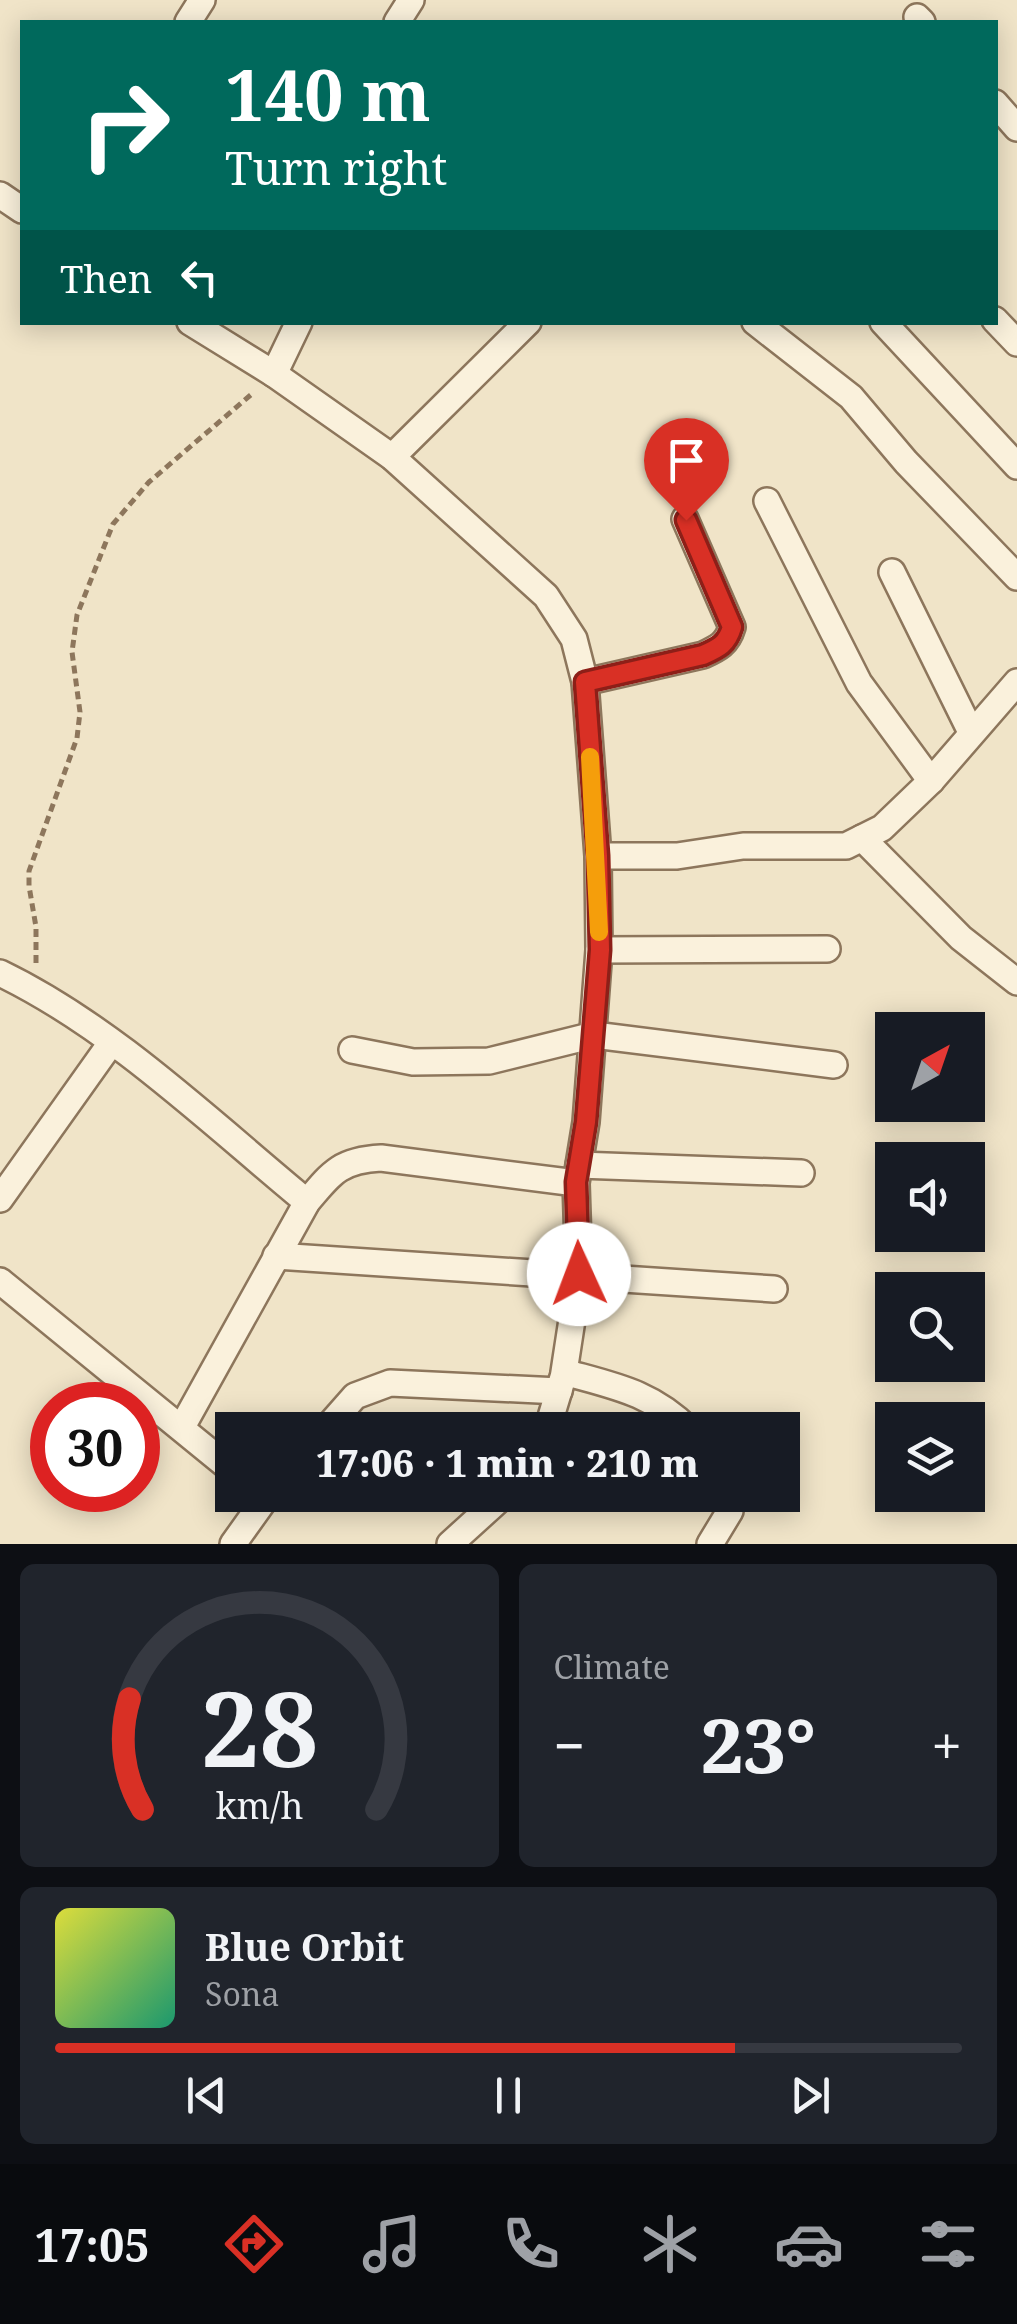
<!DOCTYPE html>
<html lang="en">
<head>
<meta charset="utf-8">
<style>
	:root { --surface:#171b24; --page:#20242c; --text:#f1f3f6; --muted:#9ea1a6; --line:#363941; --accent:#d93025 }
	body { margin:0; font-family:"Noto Serif",serif; background:var(--page); color:var(--text); height:100vh; display:flex; flex-direction:column; font-size:38px; white-space:nowrap }
	* { box-sizing:border-box; margin:0 }
	p { font-size:32px; color:var(--muted) }
	.icon { flex:none; width:55px; height:55px; fill:none; stroke:currentColor; stroke-width:2; stroke-linecap:round; stroke-linejoin:round }
	.map { position:relative; height:1544px; overflow:hidden }
	.drawer { display:flex; flex-direction:column; gap:20px; padding:20px; background:#0d0f14; flex:1 }
	.drawer>* { flex:none }
	.top-card { position:absolute; left:20px; top:20px; width:978px; height:305px; border-radius:0px; box-shadow:0 5px 25px #0003; background:#00695c; color:#fff; overflow:hidden }
	.needle { width:65px; rotate:40deg }
	.controls { position:absolute; left:875px; top:1012px; display:grid; gap:20px }
	.controls a { display:grid; place-items:center; width:110px; height:110px; border-radius:0px; background:var(--surface); box-shadow:0 5px 25px #0003; font-size:50px }
	.speed { position:absolute; left:30px; top:1382px; display:flex; gap:20px; font-size:50px; font-weight:700; text-align:center }
	.speed>* { display:grid; place-content:center; width:130px; height:130px; border-radius:50%; background:var(--surface); box-shadow:0 5px 25px #0003; line-height:1 }
	.speed .limit { border:15px solid #d22; background:#fff; color:#111 }
	.pin { position:absolute; display:grid; place-items:center; width:85px; height:85px; color:#fff; margin:-102px -42px; border-radius:50% 50% 50% 0; rotate:-45deg; box-shadow:0 0 10px #0007 }
	.pin .icon { rotate:45deg }
	.me { position:absolute; width:110px; margin:-55px; rotate:358deg; stroke-linejoin:round; filter:drop-shadow(0 0 8px #0008) }
	.turn { display:flex; align-items:center; gap:35px; height:210px; padding:0 40px; font-size:45px }
	.turn .icon { width:130px; height:130px; stroke-width:2.5 }
	.turn b { display:block; font-size:70px; line-height:85px }
	.then { display:flex; align-items:center; height:95px; padding:0 40px; background:#0003; gap:20px; font-size:38px }
	.big { font-size:75px; font-weight:800; line-height:1.1 }
	.drawer .tile { flex:1; display:flex; flex-direction:column; justify-content:center; gap:15px; min-width:0; padding:0 35px; border-radius:15px; background:var(--page) }
	.drawer .dial { align-items:center; gap:0 }
	.dial svg { height:260px; overflow:visible; fill:none; stroke:var(--line); stroke-width:7; stroke-linecap:round; text-anchor:middle }
	.dial text { fill:var(--text); stroke:none }
	.song { display:flex; align-items:center; gap:30px }
	.cover { width:120px; height:120px; border-radius:15px; background:linear-gradient(135deg,hsl(60 70% 55%),hsl(160 70% 35%)) }
	.played { height:10px; border-radius:5px; background:linear-gradient(90deg,var(--accent) 75%,var(--line) 75%) }
	.keys { display:flex; justify-content:space-around; direction:ltr }
	.heat { display:flex; justify-content:space-between; align-items:center; font-size:55px; direction:ltr }
	.drawer .tiles { flex:1; display:grid; gap:20px; grid-template-columns:1fr 1fr }
	.tile:last-child { grid-column:span 2 }
	.trip { position:absolute; left:215px; top:1412px; width:585px; height:100px; border-radius:0px; background:var(--surface); box-shadow:0 5px 25px #0003; font-weight:800; line-height:100px; text-align:center }
	.menu { display:flex; height:160px; justify-content:space-around; align-items:center; background:#090b0e; color:var(--muted) }
	.menu .icon { width:70px; height:70px }
	.menu .active { color:var(--accent) }
	.menu b { font-size:45px; color:var(--text) }
	.map>svg:first-child { display:block }
	.lines { fill:none; stroke-linecap:round; stroke-linejoin:round }
	.street-casing { stroke:#8d765c; stroke-width:30 }
	.path { stroke:#8d765c; stroke-width:5; stroke-dasharray:8 5; stroke-linecap:butt }
	.street { stroke:#faf1dc; stroke-width:25 }
	.route-casing { stroke:#8d1f18; stroke-width:25 }
	.route { stroke:#d93025; stroke-width:18 }
	.slow { stroke:#f59e0b; stroke-width:18 }
</style>
</head>
<body>
<div class="map">
<svg width="1017" height="1544" viewBox="0 0 1017 1544">
	<rect width="100%" height="100%" fill="#f0e4c8"/>
	<g class="lines">
		<g class="street-casing">
			<g id="street">
				<polyline points="917,17 922,22"/>
				<polyline points="188,22 202,0"/>
				<polyline points="397,22 411,0"/>
				<polyline points="995,103 1017,128"/>
				<polyline points="0,195 22,210"/>
				<polyline points="995,320 1017,343"/>
				<polyline points="190,322 274,374 392,457 546,596 574,639 585,682 598,856"/>
				<polyline points="755,322 851,397 906,462 1017,577"/>
				<polyline points="883,322 1017,466"/>
				<polyline points="274,374 299,322"/>
				<polyline points="392,457 528,322"/>
				<polyline points="767,501 859,683 931,781"/>
				<polyline points="892,572 971,732"/>
				<path d="M585,682L703,655C718,648 727,644 732,627L685,519"/>
				<polyline points="862,838 961,938 1017,982"/>
				<polyline points="599,950 827,949"/>
				<path d="M0,973C112,1027 211,1123 307,1202"/>
				<polyline points="352,1050 413,1062 489,1061 594,1035 834,1065"/>
				<polyline points="579,1165 801,1173"/>
				<polyline points="0,1199 111,1043"/>
				<polyline points="276,1256 774,1289"/>
				<polyline points="0,1281 232,1470"/>
				<path d="M182,1427L307,1202C332,1172 341,1160 381,1158L576,1183"/>
				<polyline points="325,1430 355,1396 390,1383 559,1391"/>
				<polyline points="547,1430 563,1377"/>
				<path d="M689,1430C651,1392 614,1386 564,1372L579,1274L576,1183L586,1122L599,950L598,856H677L743,846H846L882,828L931,781L1017,682"/>
				<polyline points="233,1544 268,1495"/>
				<polyline points="450,1544 504,1495"/>
				<polyline points="710,1544 730,1511 726,1495"/>
			</g>
		</g>
		<polyline class="path" points="36,963 36,927 29,886 29,871 77,738 80,712 72,652 77,615 113,524 149,482 253,393"/>
		<use href="#street" class="street"/>
	</g>
	<g class="lines">
		<g class="route-casing">
			<path id="route" d="M579,1274L576,1182L586,1122L600,950L598,856L585,682L703,655C719,648 727,644 732,627L686,520"/>
		</g>
		<use href="#route" class="route"/>
		<polyline class="slow" points="590,757 599,932"/>
	</g>
</svg>
<div class="controls">
<a><svg class="needle" viewBox="-14 -14 28 28"><path d="M0-13l5 13h-10z" fill="#e53935"/><path d="M0 13l5-13h-10z" fill="#9ea1a6"/></svg></a>
<a><svg class="icon" aria-label="sound" viewBox="0 0 24 24"><path d="M4 9h4l5-4v14l-5-4H4zM17 9q2 3 0 6"/></svg></a>
<a><svg class="icon" aria-label="search" viewBox="0 0 24 24"><circle cx="10" cy="10" r="6"/><path d="M15 15l6 6"/></svg></a>
<a><svg class="icon" aria-label="layers" viewBox="0 0 24 24"><path d="M12 4l9 5-9 5-9-5zM3 14l9 5 9-5"/></svg></a>
</div>
<div class="speed"><div class="limit">30</div></div>
<div class="pin" style="left:686px;top:520px;background:#d93025"><svg class="icon" aria-label="arrive" viewBox="0 0 24 24"><path d="M6 21V4h12l-3 4 3 4H6"/></svg></div>
<svg class="me" style="left:579px;top:1274px" viewBox="-20 -20 40 40"><circle r="19" fill="#fff"/><path d="M0-13L10 11 0 6-10 11z" fill="#d93025"/></svg>
<div class="trip">17:06 · 1 min · 210 m</div>
<div class="top-card">
<div class="turn"><svg class="icon" aria-label="right" viewBox="0 0 24 24"><path d="M7 20v-9h11M14 6l5 5-5 5"/></svg><div><b>140 m</b>Turn right</div></div>
<div class="then">Then<svg class="icon" aria-label="left" viewBox="0 0 24 24"><path d="M17 20v-9H6M10 6l-5 5 5 5"/></svg></div>
</div>
</div>
<section class="drawer">
<div class="tiles">
<div class="tile dial"><svg viewBox="0 0 100 80">
<path d="M14 69A42 42 0 1 1 86 69"/>
<path d="M14 69A42 42 0 0 1 10 35" stroke="#d93025"/>
<text x="50" y="56" font-size="32" font-weight="700">28</text>
<text x="50" y="72" font-size="11">km/h</text>
</svg></div>
<div class="tile"><p>Climate</p>
<div class="heat"><a>−</a><b class="big">23°</b><a>+</a></div>
</div>
<div class="tile">
<div class="song"><i class="cover"></i><div><b>Blue Orbit</b><p>Sona</p></div></div>
<div class="played"></div>
<div class="keys"><svg class="icon" aria-label="previous" viewBox="0 0 24 24"><path d="M18 5L8 12l10 7zM5 5v14"/></svg><svg class="icon" aria-label="pause" viewBox="0 0 24 24"><path d="M8 5v14M16 5v14"/></svg><svg class="icon" aria-label="next" viewBox="0 0 24 24"><path d="M6 5l10 7-10 7zM19 5v14"/></svg></div>
</div>
</div>
</section>
<nav class="menu">
<b>17:05</b>
<svg class="icon active" aria-label="directions" viewBox="0 0 24 24"><path d="M12 3l9 9-9 9-9-9zM9 14v-3h6M13 9l2 2-2 2"/></svg>
<svg class="icon" aria-label="music" viewBox="0 0 24 24"><path d="M9 18V5l10-2v13"/><circle cx="6" cy="18" r="3"/><circle cx="16" cy="16" r="3"/></svg>
<svg class="icon" aria-label="phone" viewBox="0 0 24 24"><path d="M5 4h4l2 5-3 2q2 4 5 5l2-3 5 2v4C11 20 4 13 5 4z"/></svg>
<svg class="icon" aria-label="climate" viewBox="0 0 24 24"><path d="M12 3v18M4 7l16 10M4 17L20 7"/></svg>
<svg class="icon" aria-label="car" viewBox="0 0 24 24"><path d="M5 17H2v-5l4-1 3-4h7l3 4 3 1v5h-3M9 17h6M6 11h13"/><circle cx="7" cy="17" r="2"/><circle cx="17" cy="17" r="2"/></svg>
<svg class="icon" aria-label="filters" viewBox="0 0 24 24"><path d="M4 7h16M4 17h16"/><circle cx="9" cy="7" r="2"/><circle cx="15" cy="17" r="2"/></svg>
</nav>
</body>
</html>
